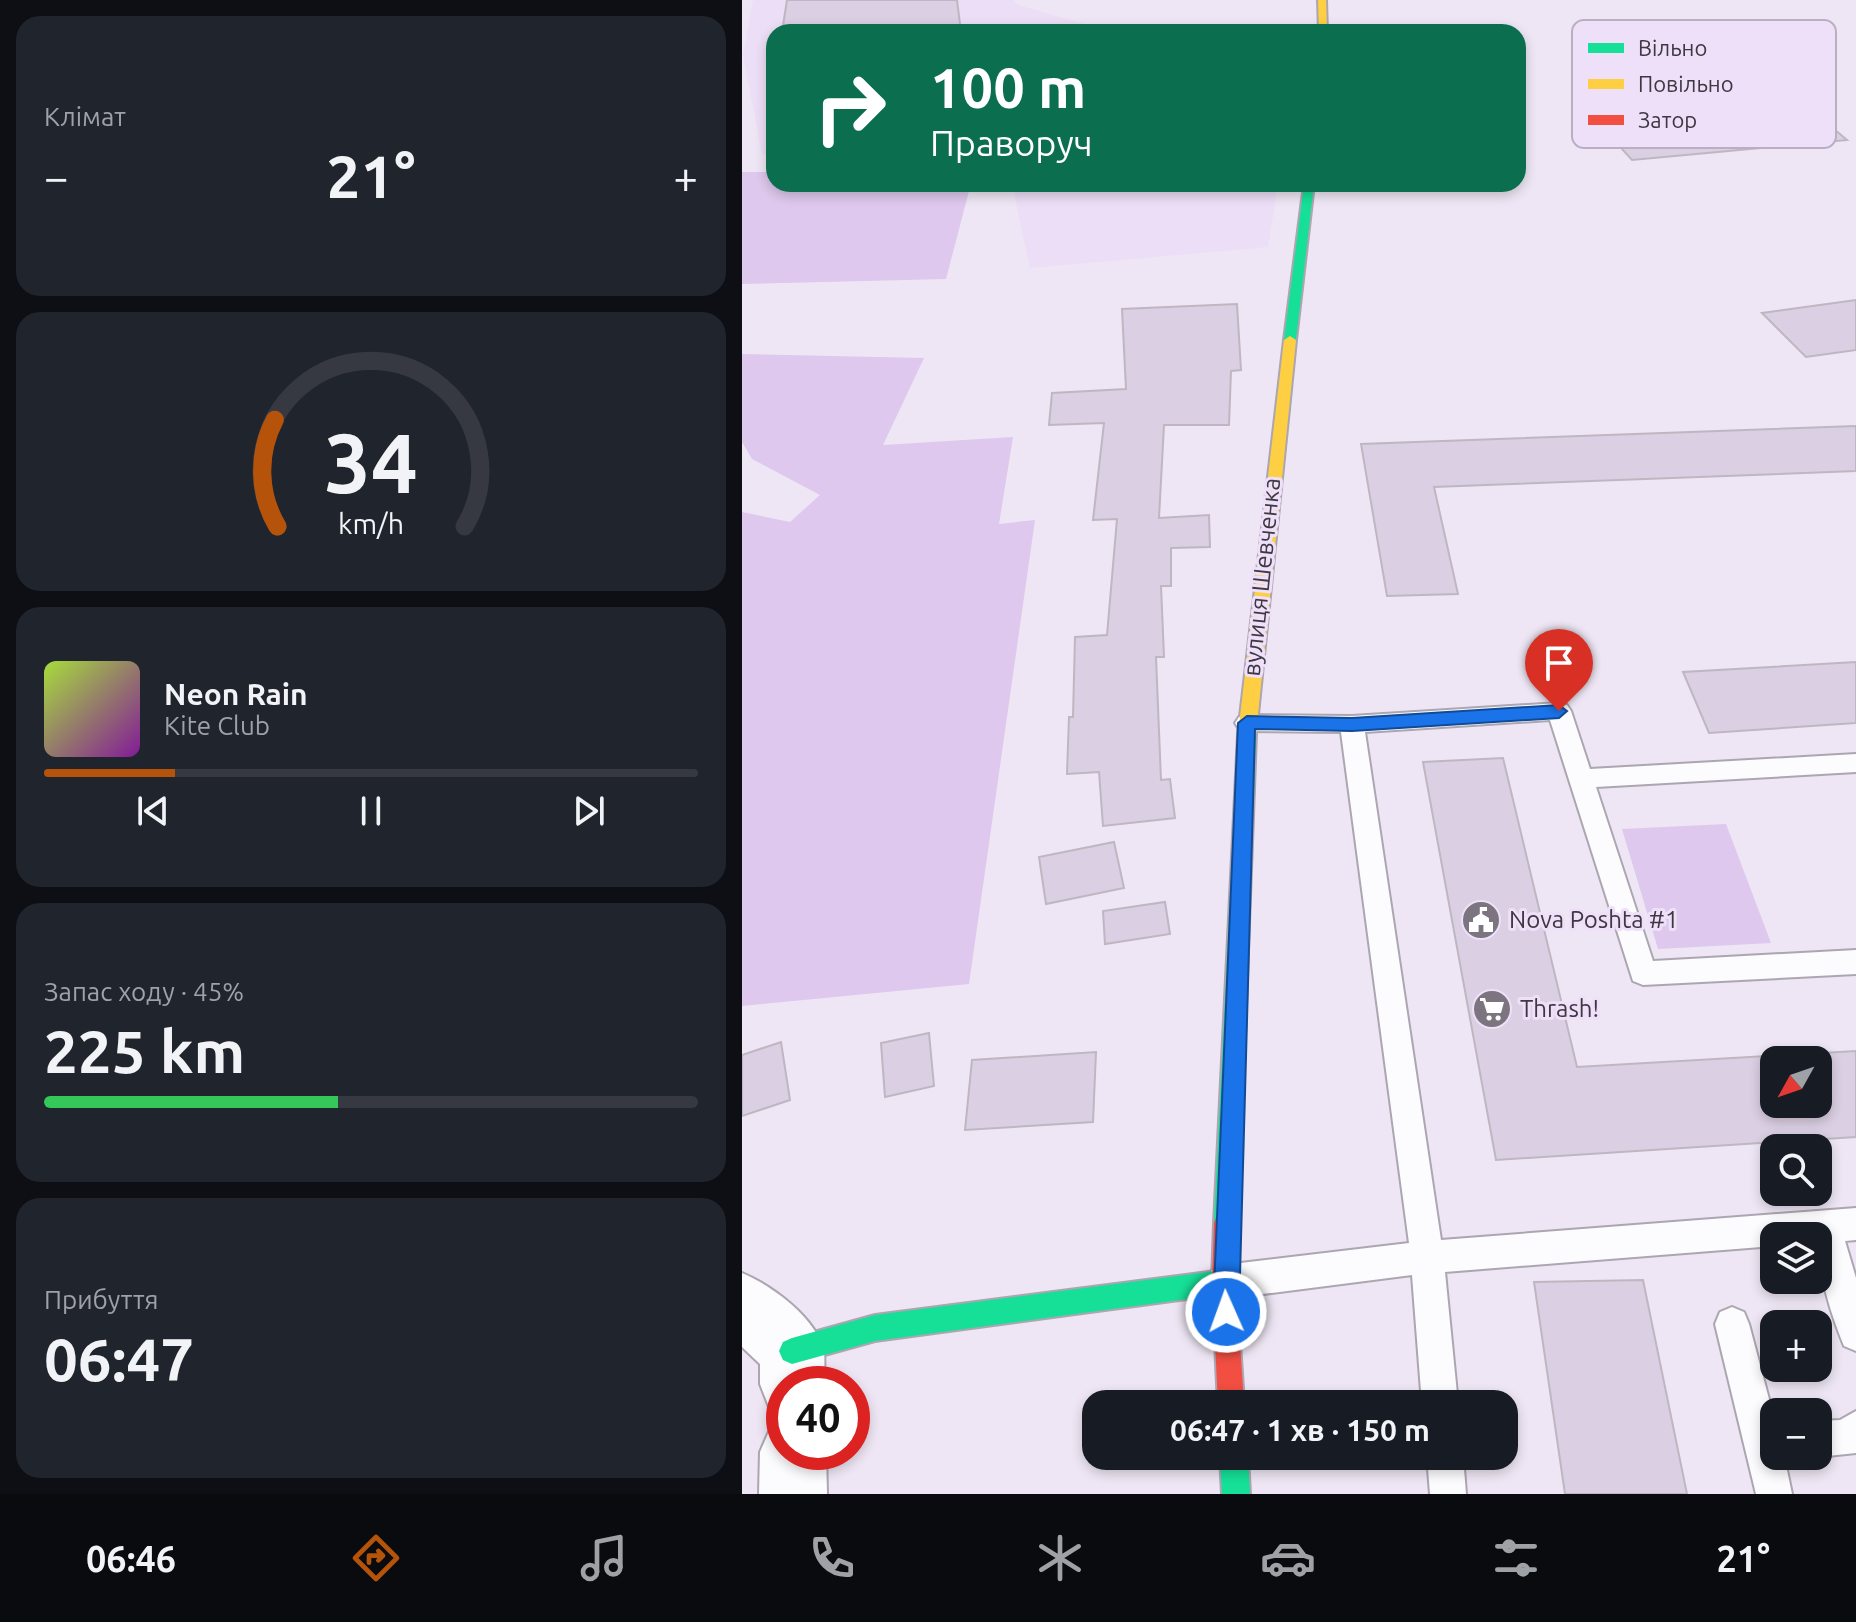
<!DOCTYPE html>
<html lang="uk">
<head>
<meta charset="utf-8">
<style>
	:root { --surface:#171b24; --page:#20242c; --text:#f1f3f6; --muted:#9ea1a6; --line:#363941; --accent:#b45309 }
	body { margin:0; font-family:Ubuntu,sans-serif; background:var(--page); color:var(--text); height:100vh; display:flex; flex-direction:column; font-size:30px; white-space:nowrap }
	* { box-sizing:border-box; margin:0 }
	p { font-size:26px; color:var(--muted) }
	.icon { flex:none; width:44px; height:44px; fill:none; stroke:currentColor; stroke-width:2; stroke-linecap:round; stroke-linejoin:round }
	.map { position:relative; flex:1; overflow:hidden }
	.side { display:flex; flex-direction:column; gap:16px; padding:16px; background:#0d0f14; width:742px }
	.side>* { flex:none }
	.banner { position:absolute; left:24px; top:24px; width:760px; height:168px; border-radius:24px; box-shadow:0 4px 12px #0003; background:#0b6e4f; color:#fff; overflow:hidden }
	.needle { width:52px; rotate:230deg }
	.fabs { position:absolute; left:1018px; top:1046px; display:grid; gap:16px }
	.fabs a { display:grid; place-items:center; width:72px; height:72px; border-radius:16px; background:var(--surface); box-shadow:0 4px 12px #0003; font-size:40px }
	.speed { position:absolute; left:24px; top:1366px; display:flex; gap:16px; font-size:40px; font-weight:700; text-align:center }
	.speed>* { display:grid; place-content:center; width:104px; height:104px; border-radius:50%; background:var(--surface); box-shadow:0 4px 12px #0003; line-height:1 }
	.speed .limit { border:12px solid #d22; background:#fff; color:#111 }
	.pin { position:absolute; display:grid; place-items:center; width:68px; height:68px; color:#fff; margin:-82px -34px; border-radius:50% 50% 50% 0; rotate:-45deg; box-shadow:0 0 8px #0007 }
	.pin .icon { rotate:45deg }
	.me { position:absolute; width:88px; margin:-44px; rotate:358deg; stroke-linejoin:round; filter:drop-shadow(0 0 6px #0008) }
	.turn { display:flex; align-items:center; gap:28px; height:168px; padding:0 32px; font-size:36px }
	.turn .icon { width:104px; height:104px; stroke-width:2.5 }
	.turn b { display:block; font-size:56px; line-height:68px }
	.big { font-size:60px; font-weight:700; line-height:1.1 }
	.side .tile { flex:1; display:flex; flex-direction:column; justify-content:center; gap:12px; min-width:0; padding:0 28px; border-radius:24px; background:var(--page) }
	.side .dial { align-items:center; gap:0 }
	.dial svg { height:208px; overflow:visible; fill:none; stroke:var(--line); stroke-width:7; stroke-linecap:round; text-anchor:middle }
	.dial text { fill:var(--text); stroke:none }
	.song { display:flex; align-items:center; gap:24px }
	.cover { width:96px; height:96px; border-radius:12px; background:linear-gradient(135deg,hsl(80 70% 55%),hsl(290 70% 35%)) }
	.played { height:8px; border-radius:4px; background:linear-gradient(90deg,var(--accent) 20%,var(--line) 20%) }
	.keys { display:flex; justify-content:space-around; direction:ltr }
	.heat { display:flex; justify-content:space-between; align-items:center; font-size:44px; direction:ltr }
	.charge { height:12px; border-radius:6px; background:linear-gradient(90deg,#34c759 45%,var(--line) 0) }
	.trip { position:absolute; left:340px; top:1390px; width:436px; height:80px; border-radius:24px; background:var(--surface); box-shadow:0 4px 12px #0003; font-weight:700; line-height:80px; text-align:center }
	.tab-bar { display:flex; height:128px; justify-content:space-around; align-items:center; background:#090b0e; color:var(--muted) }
	.tab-bar .icon { width:56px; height:56px }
	.tab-bar .active { color:var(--accent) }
	.tab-bar b { font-size:36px; color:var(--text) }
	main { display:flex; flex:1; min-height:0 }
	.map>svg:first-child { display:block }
	.built { fill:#ecdef6 }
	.green { fill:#dec8ed }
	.building { fill:#dbcfe3; stroke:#beb7c2; stroke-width:2; fill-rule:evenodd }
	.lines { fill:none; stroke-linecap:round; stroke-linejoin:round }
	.lane-casing { stroke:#aca6b1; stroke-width:4 }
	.street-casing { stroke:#aca6b1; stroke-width:4 }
	.fast-casing { stroke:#aca6b1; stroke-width:4 }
	.slow-casing { stroke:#aca6b1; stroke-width:4 }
	.jam-casing { stroke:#aca6b1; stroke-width:4 }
	.lane { fill:#fcfbfd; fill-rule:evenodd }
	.street { fill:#fcfbfd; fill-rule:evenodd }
	.fast { fill:#16e098; fill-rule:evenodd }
	.slow { fill:#ffcf43; fill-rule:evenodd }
	.jam { fill:#f24e42; fill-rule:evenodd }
	.route { fill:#1a73e8; stroke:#114b97; stroke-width:2 }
	.labels { text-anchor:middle; stroke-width:6; stroke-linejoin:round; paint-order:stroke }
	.street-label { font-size:24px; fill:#3e3842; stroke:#efe0fa }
	.poi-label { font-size:24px; fill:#3e3842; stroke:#efe0fa; text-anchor:start }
	.key { fill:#efe0fa; stroke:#baaec3; stroke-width:2 }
	.key-label { font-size:22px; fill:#3e3842 }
</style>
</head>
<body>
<main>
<section class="side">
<div class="tile"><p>Клімат</p>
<div class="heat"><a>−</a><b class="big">21°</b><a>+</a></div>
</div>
<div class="tile dial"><svg viewBox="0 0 100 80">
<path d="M14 69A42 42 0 1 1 86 69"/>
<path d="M14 69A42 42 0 0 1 13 28" stroke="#b45309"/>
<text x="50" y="56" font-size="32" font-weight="700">34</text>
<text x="50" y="72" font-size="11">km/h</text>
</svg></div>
<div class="tile">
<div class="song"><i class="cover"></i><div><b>Neon Rain</b><p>Kite Club</p></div></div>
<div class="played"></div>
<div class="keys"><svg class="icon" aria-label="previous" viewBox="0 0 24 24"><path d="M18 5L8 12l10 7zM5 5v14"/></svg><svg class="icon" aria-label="pause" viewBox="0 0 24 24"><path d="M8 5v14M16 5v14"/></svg><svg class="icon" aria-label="next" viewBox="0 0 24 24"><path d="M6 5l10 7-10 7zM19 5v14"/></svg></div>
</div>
<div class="tile"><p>Запас ходу · 45%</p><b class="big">225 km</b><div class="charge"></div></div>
<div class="tile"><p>Прибуття</p><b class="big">06:47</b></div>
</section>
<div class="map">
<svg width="1114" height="1494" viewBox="0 0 1114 1494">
	<rect width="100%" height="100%" fill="#eee6f4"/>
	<g class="built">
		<polygon points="11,0 271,0 276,5 370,32 32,32 32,155 20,155 1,55"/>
		<polygon points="270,184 536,184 526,247 288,268"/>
	</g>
	<g class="green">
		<polygon points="0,172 32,172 32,184 228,187 204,279 0,284"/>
		<polygon points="0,354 182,358 141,445 271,437 257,524 293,520 227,984 0,1006 0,512 48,522 78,495 10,459 0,442"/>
		<polygon points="984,824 1029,943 916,949 880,829"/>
	</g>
	<g class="building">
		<polygon points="45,0 215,0 219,32 40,32"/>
		<polygon points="1067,108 1105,140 890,160 860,127"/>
		<polygon points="1114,300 1114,350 1064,357 1020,313"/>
		<polygon points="495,304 499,370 489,371 487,425 422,425 417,518 467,515 468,547 429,548 429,586 419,586 422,657 414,657 419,780 428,779 433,818 361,826 357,772 325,774 327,717 331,717 333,637 365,635 375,519 351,520 362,423 307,425 310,393 384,389 380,309"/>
		<polygon points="1114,426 1114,471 692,487 716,594 645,596 619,444"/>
		<polygon points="1114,662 1114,723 967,733 941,672"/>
		<path d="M761,758L835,1067L1114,1051V1137L754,1160L681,762ZM1032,1060H1076V1104H1032Z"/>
		<polygon points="372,842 382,888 304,904 297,857"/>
		<polygon points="423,902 428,934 363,944 361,911"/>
		<polygon points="187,1033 192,1086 143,1097 139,1043"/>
		<polygon points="39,1042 48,1100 0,1116 0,1055"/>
		<polygon points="354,1052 351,1122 223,1130 230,1060"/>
		<polygon points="901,1280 945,1494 823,1494 792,1282"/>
	</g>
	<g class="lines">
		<g class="lane-casing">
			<g id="lane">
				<path d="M817,703L825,705L829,711L848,769L1114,754V772L854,787L911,961L1114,950V974L901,985L891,981L808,720L623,732L699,1240L1114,1208V1240L1103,1241L1114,1278V1351L1102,1346C1088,1312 1076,1273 1076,1236H1032V1246L703,1272L716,1404H680L670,1275L482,1299L470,1294L465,1282L470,1270L482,1265L667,1243L599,732L505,731L497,729L493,723L497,717L505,715L610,716Z"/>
				<polygon points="990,1307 1002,1312 1007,1324 1032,1418 1032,1456 1042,1456 1050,1494 1014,1494 973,1324 978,1312"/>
				<polygon points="1114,1411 1114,1453 1076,1457 1074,1456 1076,1421 1098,1420"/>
				<polygon points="685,1456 721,1456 724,1494 688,1494"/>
			</g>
		</g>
		<g class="street-casing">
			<g id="street">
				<path d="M0,1273C29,1285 75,1318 82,1352C83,1362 82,1374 82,1384H42V1413L27,1407L18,1384V1364L0,1347Z"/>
				<polygon points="42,1423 42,1452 84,1452 85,1494 17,1494 18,1452 28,1429"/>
			</g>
		</g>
		<g class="fast-casing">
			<g id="fast">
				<polygon points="562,184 572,184 554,340 548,344 542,340"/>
				<polygon points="505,728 514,734 496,1223 493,1231 484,1235 475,1231 472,1223 496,734"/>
				<polygon points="482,1270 491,1273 494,1282 491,1291 482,1294 133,1341 50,1364 41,1360 37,1351 41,1342 50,1338 133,1315"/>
				<polygon points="478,1456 506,1456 508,1494 480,1494"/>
			</g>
		</g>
		<g class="slow-casing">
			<g id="slow">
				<polygon points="576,0 584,0 585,32 577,32"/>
				<polygon points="548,336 554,340 514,734 505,740 496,734 542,340"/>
			</g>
		</g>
		<g class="jam-casing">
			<polygon id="jam" points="484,1211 493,1215 496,1223 494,1282 502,1404 476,1404 470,1282 472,1223 475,1215"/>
		</g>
		<use href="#lane" class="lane"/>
		<use href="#street" class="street"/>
		<use href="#fast" class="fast"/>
		<use href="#slow" class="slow"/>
		<use href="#jam" class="jam"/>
	</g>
	<polygon class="route" points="817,705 825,711 817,718 610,731 513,729 497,1312 493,1321 484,1325 475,1321 471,1312 496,723 505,716 610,718"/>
	<defs>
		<g id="civic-disc" transform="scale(2)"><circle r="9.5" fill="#7c7580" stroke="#efe0fa"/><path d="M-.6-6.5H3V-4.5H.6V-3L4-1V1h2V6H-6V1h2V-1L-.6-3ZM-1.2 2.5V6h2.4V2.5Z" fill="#fff"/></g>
		<g id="supermarket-disc" transform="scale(2)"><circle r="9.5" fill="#7c7580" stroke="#efe0fa"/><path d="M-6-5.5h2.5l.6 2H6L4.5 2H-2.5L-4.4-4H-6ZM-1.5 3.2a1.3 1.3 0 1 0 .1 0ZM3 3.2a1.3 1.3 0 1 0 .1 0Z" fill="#fff"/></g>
	</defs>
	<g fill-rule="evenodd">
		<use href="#civic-disc" x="739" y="920"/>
		<use href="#supermarket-disc" x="750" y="1009"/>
	</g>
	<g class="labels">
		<g class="street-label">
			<text transform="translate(520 577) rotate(-84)" y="8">вулиця Шевченка</text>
		</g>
		<g class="poi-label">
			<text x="767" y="928">Nova Poshta #1</text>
			<text x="778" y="1017">Thrash!</text>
		</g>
	</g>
	<rect x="830" y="20" width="264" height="128" rx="12" class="key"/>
	<rect x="846" y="43" width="36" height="10" fill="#16e098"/>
	<rect x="846" y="79" width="36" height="10" fill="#ffcf43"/>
	<rect x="846" y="115" width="36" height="10" fill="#f24e42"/>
	<g class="key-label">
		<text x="896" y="56">Вільно</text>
		<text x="896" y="92">Повільно</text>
		<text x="896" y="128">Затор</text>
	</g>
</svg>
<div class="fabs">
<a><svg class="needle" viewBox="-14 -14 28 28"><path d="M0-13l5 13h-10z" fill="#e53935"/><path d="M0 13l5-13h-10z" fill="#9ea1a6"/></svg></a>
<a><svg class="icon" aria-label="search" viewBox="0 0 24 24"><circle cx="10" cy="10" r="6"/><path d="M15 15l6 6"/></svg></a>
<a><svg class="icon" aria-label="layers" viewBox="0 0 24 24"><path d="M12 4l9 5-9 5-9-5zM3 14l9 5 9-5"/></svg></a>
<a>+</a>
<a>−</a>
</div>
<div class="speed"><div class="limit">40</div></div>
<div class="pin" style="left:817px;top:711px;background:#d93025"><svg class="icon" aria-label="arrive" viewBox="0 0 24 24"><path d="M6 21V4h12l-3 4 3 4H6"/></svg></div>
<svg class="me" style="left:484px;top:1312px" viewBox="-20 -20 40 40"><circle r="17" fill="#1a73e8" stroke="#fff" stroke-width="3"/><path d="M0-11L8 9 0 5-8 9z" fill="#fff"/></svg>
<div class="trip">06:47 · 1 хв · 150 m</div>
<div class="banner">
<div class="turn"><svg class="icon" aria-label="right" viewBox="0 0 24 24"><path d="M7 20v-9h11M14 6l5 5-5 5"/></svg><div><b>100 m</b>Праворуч</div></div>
</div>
</div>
</main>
<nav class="tab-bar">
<b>06:46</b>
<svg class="icon active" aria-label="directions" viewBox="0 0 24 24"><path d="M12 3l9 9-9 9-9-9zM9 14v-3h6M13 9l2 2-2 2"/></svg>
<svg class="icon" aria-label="music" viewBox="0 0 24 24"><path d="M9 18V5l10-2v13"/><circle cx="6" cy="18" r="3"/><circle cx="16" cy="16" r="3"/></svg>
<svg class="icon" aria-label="phone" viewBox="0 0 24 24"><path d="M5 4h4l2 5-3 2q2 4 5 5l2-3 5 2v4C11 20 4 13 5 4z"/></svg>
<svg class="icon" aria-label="climate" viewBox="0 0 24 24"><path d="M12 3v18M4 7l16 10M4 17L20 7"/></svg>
<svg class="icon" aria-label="car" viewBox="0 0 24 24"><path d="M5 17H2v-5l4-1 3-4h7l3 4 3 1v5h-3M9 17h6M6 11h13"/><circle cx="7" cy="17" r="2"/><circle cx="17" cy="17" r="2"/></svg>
<svg class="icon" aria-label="filters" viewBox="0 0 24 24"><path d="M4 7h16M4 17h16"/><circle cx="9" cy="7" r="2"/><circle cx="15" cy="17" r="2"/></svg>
<b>21°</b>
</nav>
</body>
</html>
